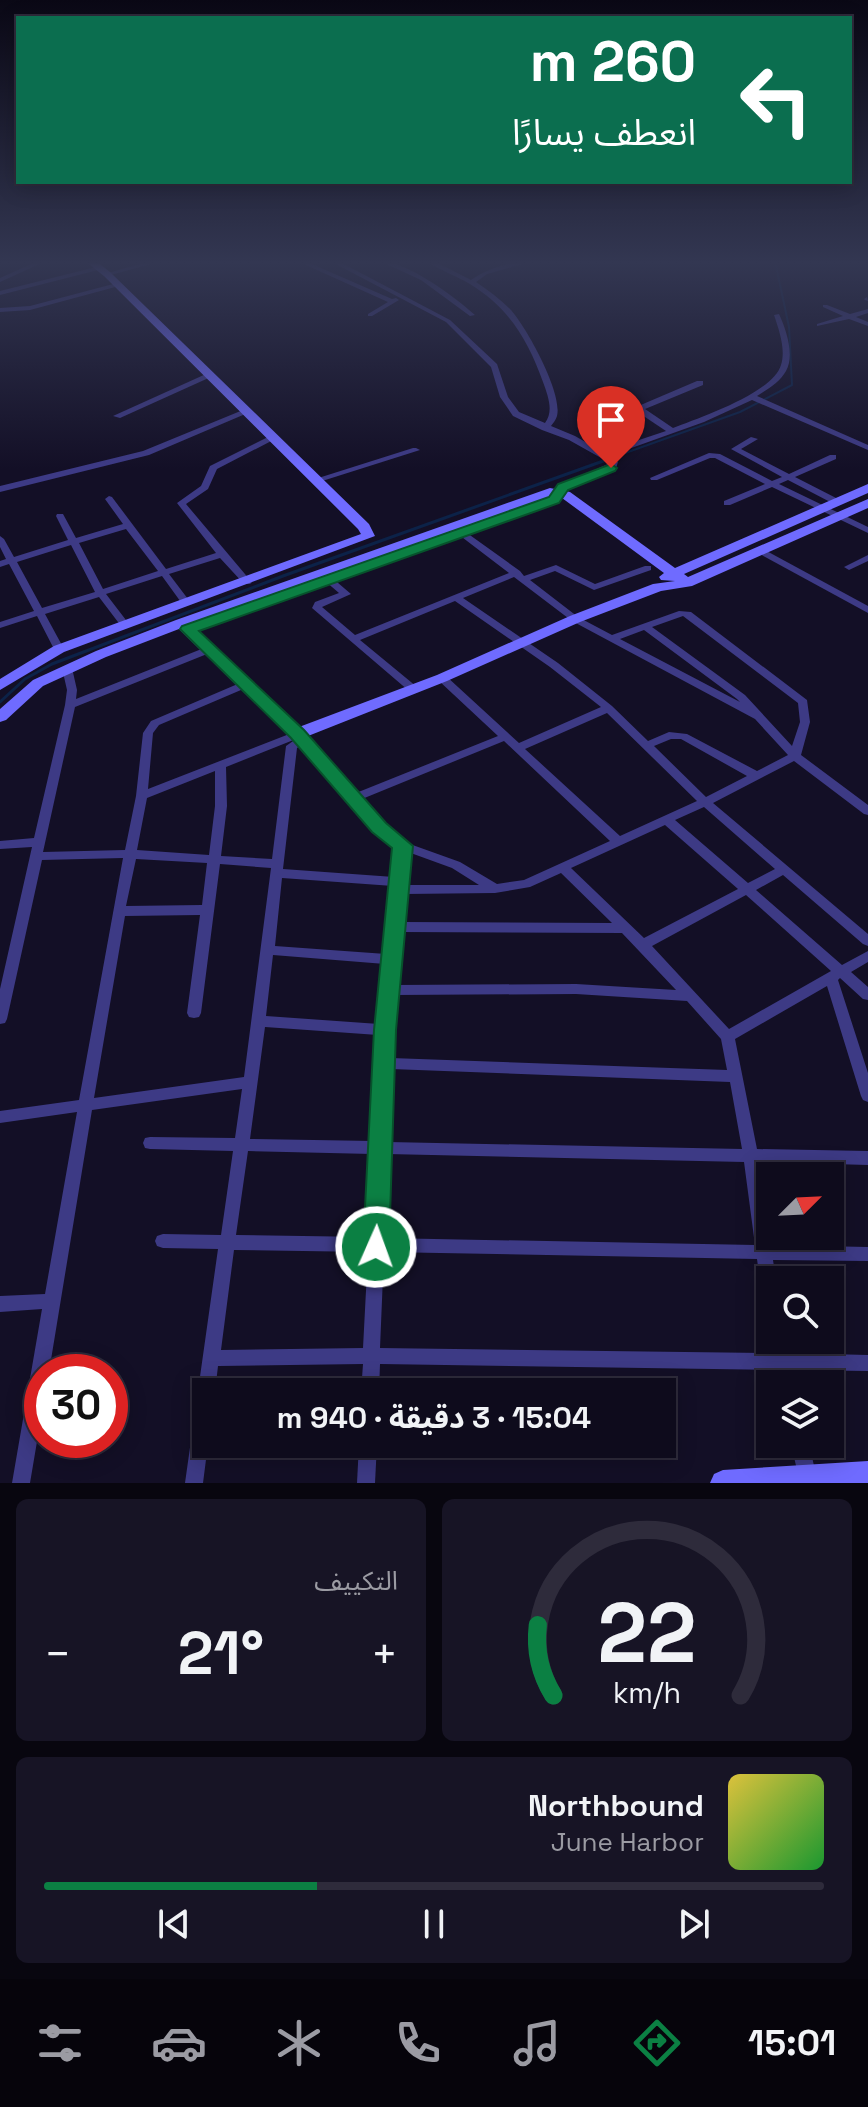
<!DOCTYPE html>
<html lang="ar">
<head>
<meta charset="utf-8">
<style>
	:root { --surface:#0e0b1c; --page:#171425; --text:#f1f3f6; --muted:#9b9ba3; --line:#2e2b3b; --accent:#0b8043 }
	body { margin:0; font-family:"Space Grotesk","Noto Sans Arabic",sans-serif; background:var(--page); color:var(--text); direction:rtl; height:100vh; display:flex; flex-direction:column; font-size:30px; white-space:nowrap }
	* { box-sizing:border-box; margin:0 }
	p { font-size:26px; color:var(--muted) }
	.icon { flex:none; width:44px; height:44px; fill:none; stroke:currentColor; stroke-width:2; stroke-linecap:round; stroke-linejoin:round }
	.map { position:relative; height:1483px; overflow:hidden; direction:ltr }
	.side { display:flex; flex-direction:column; gap:16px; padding:16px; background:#08060f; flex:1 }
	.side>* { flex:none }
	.guide { position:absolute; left:16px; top:16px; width:836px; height:168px; border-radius:0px; box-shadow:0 4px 20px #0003,0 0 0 2px var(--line); direction:rtl; background:#0b6e4f; color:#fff; overflow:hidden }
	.needle { width:52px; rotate:66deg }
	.buttons { position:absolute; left:756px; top:1162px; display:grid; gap:16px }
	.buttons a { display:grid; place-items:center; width:88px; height:88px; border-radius:0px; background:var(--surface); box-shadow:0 4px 20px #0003,0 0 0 2px var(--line); font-size:40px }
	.speed { position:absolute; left:24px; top:1354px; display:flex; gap:16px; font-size:40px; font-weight:700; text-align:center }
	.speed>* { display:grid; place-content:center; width:104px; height:104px; border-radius:50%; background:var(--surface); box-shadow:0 4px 20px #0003,0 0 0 2px var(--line); line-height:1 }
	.speed .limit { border:12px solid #d22; background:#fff; color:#111 }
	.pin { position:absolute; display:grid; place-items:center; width:68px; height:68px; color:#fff; margin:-82px -34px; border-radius:50% 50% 50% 0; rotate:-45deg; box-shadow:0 0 8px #0007 }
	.pin .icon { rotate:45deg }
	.me { position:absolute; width:88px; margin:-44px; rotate:2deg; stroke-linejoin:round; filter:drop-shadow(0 0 6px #0008) }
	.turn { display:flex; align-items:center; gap:28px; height:168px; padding:0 24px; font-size:36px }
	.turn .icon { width:104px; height:104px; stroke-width:2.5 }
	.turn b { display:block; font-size:56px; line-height:68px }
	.big { font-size:60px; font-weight:700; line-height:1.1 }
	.side .widget { flex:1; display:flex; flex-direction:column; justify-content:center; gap:12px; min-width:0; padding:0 28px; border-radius:12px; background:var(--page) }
	.side .dial { align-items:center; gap:0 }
	.dial svg { height:208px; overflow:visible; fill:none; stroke:var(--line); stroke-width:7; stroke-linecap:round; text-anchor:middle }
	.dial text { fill:var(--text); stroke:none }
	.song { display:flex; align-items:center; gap:24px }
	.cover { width:96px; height:96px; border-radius:12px; background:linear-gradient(135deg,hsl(50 70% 55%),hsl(130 70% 35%)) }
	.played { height:8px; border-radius:4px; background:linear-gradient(90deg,var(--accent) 35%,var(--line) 35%) }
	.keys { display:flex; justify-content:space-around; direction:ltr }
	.heat { display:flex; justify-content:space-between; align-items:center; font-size:44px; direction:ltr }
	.side .tiles { flex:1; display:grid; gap:16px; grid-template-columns:1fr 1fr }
	.widget:last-child { grid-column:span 2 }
	.trip { position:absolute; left:192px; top:1378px; width:484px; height:80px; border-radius:0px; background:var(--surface); box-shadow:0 4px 20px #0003,0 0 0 2px var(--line); font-weight:700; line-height:80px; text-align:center; direction:rtl }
	.menu { display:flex; height:128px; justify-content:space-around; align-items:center; background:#06040b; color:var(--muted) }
	.menu .icon { width:56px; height:56px }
	.menu .current { color:var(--accent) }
	.menu b { font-size:36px; color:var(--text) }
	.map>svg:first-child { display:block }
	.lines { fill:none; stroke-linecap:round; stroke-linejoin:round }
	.stream-far1 { stroke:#0c2248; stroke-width:2 }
	.stream { stroke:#0c2248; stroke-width:3 }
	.street { fill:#3d3a85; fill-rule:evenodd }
	.secondary { fill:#6f6bff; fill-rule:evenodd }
	.route { fill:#0b8043; stroke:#07532c; stroke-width:2 }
</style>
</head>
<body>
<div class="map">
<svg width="868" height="1483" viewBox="0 0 868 1483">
	<rect width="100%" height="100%" fill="#130f26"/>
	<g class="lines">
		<polyline class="stream-far1" points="614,457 740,412 792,385 789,327 775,261"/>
		<polyline class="stream" points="0,702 25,679 52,664 283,576 620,455"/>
		<g class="street">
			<polygon points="38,261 46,261 0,282 0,278"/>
			<polygon points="151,261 162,261 107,276 104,274"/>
			<path d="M232,261H256C251,264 237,264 232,261Z"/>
			<polygon points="297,261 305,261 392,299 396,298 399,300 372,316 368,316 368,314 388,302"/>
			<path d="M330,261H338L450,320L497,364L508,397L519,412L545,423C554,411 548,396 543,382C528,340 509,308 470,284C456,276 440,270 426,261H434L471,280C488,268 512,261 533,261L487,274L476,282C488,290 500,299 510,309C526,326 563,393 557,416C556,420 553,423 551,426L575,436L603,452L666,431L636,411V407L697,381H703V385L645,409L673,428C699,418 773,393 781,365C786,349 779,330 774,315L779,314C786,329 795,355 786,371C780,382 768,389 757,396L868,445V450L752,400L704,422L609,456L618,462L616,468L563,491L557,502H551L550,500L557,487L610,463L569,440L542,430L513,416L500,397L491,367L446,322Z"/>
			<path d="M380,261C407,261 455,297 475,315L470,316L421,280Z"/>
			<polygon points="100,266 103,268 102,269 0,295 0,291"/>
			<polygon points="117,283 120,285 119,286 30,310 0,312 0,308 30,306"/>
			<polygon points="867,297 868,301 865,300 864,299"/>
			<polygon points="823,305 827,305 850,314 868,309 868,313 856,317 868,322 868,326 849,319 817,326 817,324 843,316 823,307"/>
			<polygon points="206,374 213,376 120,418 113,416"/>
			<polygon points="243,410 250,412 149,455 0,492 0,486 143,451"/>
			<path d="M270,436L277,438L217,469L208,489L186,504L250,580L252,582L250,584H244L220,558L169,574L191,603L189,605H183L162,576L106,594L129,624L127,626H121L99,597L45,614L64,649L59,652L54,649L37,616L0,628V622L34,611L9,564L0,567V561L6,559L0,547V536L4,539L14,557L68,540L56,516L57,514H63L76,538L123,524L105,499L109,496L112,497L166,569L216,553L177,503L201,486L210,466ZM126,529L158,571L103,589L79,543ZM71,545L95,592L42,608L17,562Z"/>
			<polygon points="751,437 758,439 741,449 789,474 830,455 836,455 836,459 795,477 840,500 840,504 834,504 788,480 779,484 868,527 868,533 772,487 730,505 724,505 724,501 765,484 715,458 710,458 657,480 651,480 650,478 709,453 720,454 772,481 782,477 731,449"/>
			<polygon points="413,448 416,448 420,450 319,482 313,482 312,480"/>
			<path d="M453,523L520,571L524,576L556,565L595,584L645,566H651V570L594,590L555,571L530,580L578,617L612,635L679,611L691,612L807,700L810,722L801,755L868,805V815L864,814L794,761L713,803L868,934V946L863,944L783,875L756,890L842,965L868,951V962L851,972L868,987V1000L863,999L840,978L838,980L868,1073V1102L863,1100L861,1096L827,986L735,1039L757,1149L868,1151V1165L760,1162L771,1245L868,1247V1261L773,1260L776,1280H770V1303L764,1300L762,1295L757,1259L384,1252L380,1348L771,1353L769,1340L770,1337V1340H785L788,1353L868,1355V1371L792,1370L795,1384H777L775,1370L380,1364L379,1392H361L363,1364L218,1366L215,1392H206V1444H208L203,1483H185L218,1249L163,1248L157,1246L155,1241L157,1236L163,1234L221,1235L233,1151L150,1149L145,1148L143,1143L145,1138L150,1137L235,1138L242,1089L92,1110L49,1372H42V1412L30,1483H12L42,1309L0,1312V1296L45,1294L77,1112L0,1123V1111L79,1100L123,858L42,860L7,1019L5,1023L0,1024V989L32,847L0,849V841L34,838L65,705L67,690L62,668L67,665L72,668L77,690L76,699L204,648H212L213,650L212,652L75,707L43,852L125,850L136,796L143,733L151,721L240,683L244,682L249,685L248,687L159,725L153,733L148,789L297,731L301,732L356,793L498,736L438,680L437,678L442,675L446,676L519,743L601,707L550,667L455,601L360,640L417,687L418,689L417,691H409L312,608L315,602L339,593L318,575L316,573L321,570L324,571L351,594L322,607L355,635L509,573L450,528V524ZM514,577L572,621L755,719L788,755L757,771L687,734L669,732L648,741L612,706L558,663L463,598ZM683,616L798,703L800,722L792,746L745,695L652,627ZM644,630L737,699L740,702L620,639ZM607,713L697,801L620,836L525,749ZM296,739L286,746L272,859L221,856L227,806L226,767ZM671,739H681L747,776L706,797L654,746ZM504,741L610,841L524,880L497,884L460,862L407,843L394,834L362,799ZM301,745L386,840L397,848L394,877L283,869L297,748ZM215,771V806L209,855L137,850L147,798ZM704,807L775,869L748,883L675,820ZM665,825L738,889L644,938L571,868ZM408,852L452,868L479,885H405ZM136,859L207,863L202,905L126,906ZM220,864L271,868L244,1077L94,1098L125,916L200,915L187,1013L189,1017L194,1018L199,1017L201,1013ZM561,873L612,923L402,922L405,894L495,893L530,887ZM282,878L393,886L389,923L387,927L388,930L386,954L275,946ZM746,895L831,971L729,1029L652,946ZM401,932L622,933L676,990L576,984L396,985ZM273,955L385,964L379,1024L266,1016ZM576,994L687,1001L721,1039L727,1070L391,1058L395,995ZM265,1027L378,1035L373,1141L250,1139ZM391,1069L730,1082L742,1149L388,1142ZM248,1151L372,1154L368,1237L236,1235ZM387,1154L744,1162L755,1245L384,1238ZM234,1250L368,1252L363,1348L221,1350Z"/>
			<polygon points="761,548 868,606 868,613 758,553 756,551"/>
			<polygon points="868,555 868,561 849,570 844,567"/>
			<polygon points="359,1444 377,1444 375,1483 357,1483"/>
			<polygon points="791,1444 809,1444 818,1483 800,1483"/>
		</g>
		<g class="secondary">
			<polygon points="85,261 96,261 110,272 369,524 375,536 64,652 0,690 0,679 54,646 361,534 358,529 104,276"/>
			<path d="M868,484V493L684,574L688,577L868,499V508L692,586L661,591L580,622L447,681L303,738H291L179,629L106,657L43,686L6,720L0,722V709L33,680L96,651L176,620L550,488L570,492L675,568ZM554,495L562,498L664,573L659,577L661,580L675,581L653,584L570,616L437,675L299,727L191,624Z"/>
			<polygon points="868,1461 868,1483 710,1483 714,1474 723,1470"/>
		</g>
	</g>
	<linearGradient id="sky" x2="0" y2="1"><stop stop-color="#0a0815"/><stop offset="0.56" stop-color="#333752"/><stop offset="1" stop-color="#333752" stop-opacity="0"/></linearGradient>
	<rect width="868" height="469" fill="url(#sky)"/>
	<polygon class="route" points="611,464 617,468 615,471 568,490 559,503 199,631 304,730 386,823 413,846 396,1030 389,1247 385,1255 376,1259 367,1255 363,1247 374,1030 392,848 372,832 291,738 180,629 182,626 549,497 558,484"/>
</svg>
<div class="buttons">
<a><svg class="needle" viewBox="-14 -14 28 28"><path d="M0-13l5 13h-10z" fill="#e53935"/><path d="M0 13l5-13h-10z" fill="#9b9ba3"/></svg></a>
<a><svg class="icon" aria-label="search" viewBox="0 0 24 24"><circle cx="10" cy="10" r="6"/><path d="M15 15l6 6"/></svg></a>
<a><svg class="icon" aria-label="layers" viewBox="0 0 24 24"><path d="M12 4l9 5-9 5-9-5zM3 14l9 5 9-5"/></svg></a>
</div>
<div class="speed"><div class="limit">30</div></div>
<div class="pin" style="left:611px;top:468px;background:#d93025"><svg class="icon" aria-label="arrive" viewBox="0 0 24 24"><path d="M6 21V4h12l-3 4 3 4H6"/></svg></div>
<svg class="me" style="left:376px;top:1247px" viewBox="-20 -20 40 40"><circle r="17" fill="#0b8043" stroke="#fff" stroke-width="3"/><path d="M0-11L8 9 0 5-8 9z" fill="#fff"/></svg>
<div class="trip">15:04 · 3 دقيقة · 940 m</div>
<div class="guide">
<div class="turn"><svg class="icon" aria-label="left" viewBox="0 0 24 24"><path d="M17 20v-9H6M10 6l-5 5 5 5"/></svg><div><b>260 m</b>انعطف يسارًا</div></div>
</div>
</div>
<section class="side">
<div class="tiles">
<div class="widget dial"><svg viewBox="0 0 100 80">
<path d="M14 69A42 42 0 1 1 86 69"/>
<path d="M14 69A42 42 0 0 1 8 42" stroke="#0b8043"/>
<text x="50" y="56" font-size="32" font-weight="700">22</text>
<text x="50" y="72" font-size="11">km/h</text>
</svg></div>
<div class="widget"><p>التكييف</p>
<div class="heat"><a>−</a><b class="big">21°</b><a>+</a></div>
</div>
<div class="widget">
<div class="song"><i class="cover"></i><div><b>Northbound</b><p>June Harbor</p></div></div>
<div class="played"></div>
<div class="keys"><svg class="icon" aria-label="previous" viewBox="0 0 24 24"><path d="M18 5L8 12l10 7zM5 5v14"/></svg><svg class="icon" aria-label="pause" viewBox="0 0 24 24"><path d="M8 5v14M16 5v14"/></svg><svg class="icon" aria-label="next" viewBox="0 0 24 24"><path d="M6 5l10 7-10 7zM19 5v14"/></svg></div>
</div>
</div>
</section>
<nav class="menu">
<b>15:01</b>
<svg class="icon current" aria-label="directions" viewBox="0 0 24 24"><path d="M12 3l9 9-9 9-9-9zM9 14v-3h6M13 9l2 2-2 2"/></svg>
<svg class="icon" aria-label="music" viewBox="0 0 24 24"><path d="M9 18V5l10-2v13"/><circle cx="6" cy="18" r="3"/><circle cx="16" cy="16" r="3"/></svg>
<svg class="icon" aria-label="phone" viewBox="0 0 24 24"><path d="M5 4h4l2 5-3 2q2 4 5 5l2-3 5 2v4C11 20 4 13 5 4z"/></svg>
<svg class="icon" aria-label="climate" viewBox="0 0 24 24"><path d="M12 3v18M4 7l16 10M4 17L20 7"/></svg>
<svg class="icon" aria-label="car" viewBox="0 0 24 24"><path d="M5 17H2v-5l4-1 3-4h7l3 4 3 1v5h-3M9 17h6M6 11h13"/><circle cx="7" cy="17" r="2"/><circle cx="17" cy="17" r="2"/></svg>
<svg class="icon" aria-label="filters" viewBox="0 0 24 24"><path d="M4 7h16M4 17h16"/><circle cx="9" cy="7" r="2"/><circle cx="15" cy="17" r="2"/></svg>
</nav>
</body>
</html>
